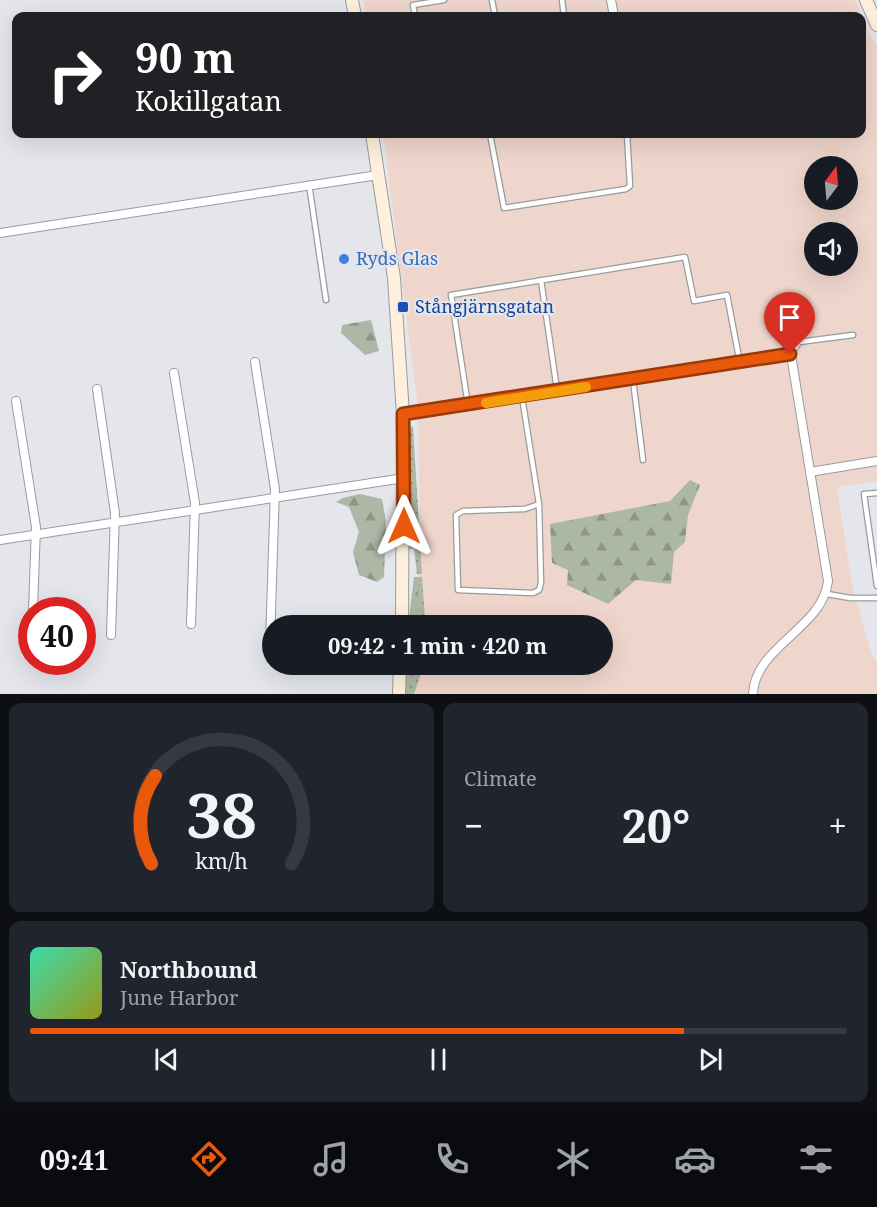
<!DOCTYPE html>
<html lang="en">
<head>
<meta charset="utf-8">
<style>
	:root { --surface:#171b24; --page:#20242c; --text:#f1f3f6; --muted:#9ea1a6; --line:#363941; --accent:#ea580c }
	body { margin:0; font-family:"Noto Serif",serif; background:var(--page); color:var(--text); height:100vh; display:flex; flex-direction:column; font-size:22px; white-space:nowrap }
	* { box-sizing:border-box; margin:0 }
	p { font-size:20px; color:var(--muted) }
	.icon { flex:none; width:33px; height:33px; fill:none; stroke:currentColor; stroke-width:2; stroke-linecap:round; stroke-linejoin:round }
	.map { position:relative; height:694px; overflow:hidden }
	.details { display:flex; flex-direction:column; gap:9px; padding:9px; background:#0d0f14; flex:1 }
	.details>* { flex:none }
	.top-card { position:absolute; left:12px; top:12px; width:854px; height:126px; border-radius:12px; box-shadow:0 6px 24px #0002; background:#202124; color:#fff; overflow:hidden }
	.needle { width:39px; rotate:16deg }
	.controls { position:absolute; left:804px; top:156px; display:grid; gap:12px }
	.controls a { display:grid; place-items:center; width:54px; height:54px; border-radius:50%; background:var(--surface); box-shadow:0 6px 24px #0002; font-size:30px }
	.speed { position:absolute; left:18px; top:597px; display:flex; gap:12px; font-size:30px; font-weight:700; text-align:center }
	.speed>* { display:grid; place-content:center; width:78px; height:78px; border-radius:50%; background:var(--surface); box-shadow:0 6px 24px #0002; line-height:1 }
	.speed .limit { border:9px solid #d22; background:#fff; color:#111 }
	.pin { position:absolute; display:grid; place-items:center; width:51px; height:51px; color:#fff; margin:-62px -26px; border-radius:50% 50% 50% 0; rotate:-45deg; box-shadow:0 0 6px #0007 }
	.pin .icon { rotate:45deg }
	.me { position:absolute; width:66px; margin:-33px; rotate:0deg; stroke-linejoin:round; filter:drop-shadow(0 0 4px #0008) }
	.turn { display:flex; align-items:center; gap:21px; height:126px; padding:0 24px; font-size:27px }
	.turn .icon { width:78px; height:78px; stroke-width:2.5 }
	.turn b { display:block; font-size:42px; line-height:51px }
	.big { font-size:45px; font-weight:700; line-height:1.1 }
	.details .tile { flex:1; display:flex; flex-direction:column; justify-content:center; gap:9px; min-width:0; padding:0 21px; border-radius:12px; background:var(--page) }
	.details .dial { align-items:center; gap:0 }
	.dial svg { height:156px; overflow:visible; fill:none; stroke:var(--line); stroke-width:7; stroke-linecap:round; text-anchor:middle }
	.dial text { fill:var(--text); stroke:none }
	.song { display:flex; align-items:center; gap:18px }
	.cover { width:72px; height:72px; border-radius:9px; background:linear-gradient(135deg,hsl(160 70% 55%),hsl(60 70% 35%)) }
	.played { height:6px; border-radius:3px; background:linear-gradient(90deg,var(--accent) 80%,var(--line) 80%) }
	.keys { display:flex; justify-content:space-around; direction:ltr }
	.heat { display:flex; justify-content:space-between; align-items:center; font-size:33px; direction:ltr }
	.details .tiles { flex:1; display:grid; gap:9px; grid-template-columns:1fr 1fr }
	.tile:last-child { grid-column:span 2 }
	.trip { position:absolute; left:262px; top:615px; width:351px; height:60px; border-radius:30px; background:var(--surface); box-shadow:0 6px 24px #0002; font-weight:700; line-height:60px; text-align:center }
	.menu { display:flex; height:96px; justify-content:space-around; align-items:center; background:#090b0e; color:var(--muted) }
	.menu .icon { width:42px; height:42px }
	.menu .selected { color:var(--accent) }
	.menu b { font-size:27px; color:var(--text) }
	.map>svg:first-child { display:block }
	.commercial { fill:#efd6cd; fill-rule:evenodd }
	.grass { fill:url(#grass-dots) }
	.forest { fill:url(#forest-firs) }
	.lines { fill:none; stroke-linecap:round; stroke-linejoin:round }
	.lane-casing { stroke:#999b9f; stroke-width:7 }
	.street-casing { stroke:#999b9f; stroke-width:10 }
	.secondary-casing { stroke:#999b9f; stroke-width:14 }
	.lane { stroke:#fff; stroke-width:4.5 }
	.street { stroke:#fff; stroke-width:8 }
	.secondary { stroke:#fef0dc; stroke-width:12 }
	.route-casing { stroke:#983908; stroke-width:15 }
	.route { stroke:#ea580c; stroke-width:10 }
	.slow { stroke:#f59e0b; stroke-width:10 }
	.shop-dot { fill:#3f7fe0; stroke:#e4e6eb; stroke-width:2 }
	.transit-dot { fill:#1a4fb4; stroke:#e4e6eb; stroke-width:2 }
	.labels { text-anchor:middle; stroke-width:4.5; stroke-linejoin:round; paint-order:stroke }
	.shop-label { font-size:18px; fill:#366cbe; stroke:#e4e6eb; text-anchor:start }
	.transit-label { font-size:18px; fill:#164399; stroke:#e4e6eb; text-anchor:start }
</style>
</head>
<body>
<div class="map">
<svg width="877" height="694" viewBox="0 0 877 694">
	<defs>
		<pattern id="grass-dots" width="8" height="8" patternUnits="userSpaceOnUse" patternTransform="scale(1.5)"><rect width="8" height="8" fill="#adb7a5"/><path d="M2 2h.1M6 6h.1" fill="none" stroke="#8e9687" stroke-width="1.8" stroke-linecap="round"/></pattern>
		<pattern id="forest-firs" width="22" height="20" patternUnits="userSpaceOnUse" patternTransform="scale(1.5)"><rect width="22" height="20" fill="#adb7a5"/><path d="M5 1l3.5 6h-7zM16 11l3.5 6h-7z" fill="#8e9687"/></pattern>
	</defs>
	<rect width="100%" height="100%" fill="#e4e6eb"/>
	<path class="commercial" d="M363,0H855L877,48V481L837,487L852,585L872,656L877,662V694H413L414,665L603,664V626L415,625L420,532L418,408L383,134H861V16H366ZM814,166H848V200H814ZM814,232H848V266H814Z"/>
	<g class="grass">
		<polygon points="412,426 413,427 422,574 417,574 414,549 409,549 408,434"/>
		<polygon points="418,577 422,577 425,620 408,622 409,618 418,615"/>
		<polygon points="405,665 420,666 420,676 414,694 404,694"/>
	</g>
	<g class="forest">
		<polygon points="371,320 379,351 365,355 341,333 342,325"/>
		<polygon points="690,480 700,485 688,515 685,542 674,552 671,584 636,580 608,604 567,585 568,570 552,563 550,524 670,501"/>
		<polygon points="360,494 382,499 386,522 384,577 377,582 359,575 353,552 359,532 349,507 336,502 343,498"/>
		<polygon points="414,577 418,577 418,615 409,618"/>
	</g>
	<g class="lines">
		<g class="lane-casing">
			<g id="lane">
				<polyline points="492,0 495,16"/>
				<polyline points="562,0 564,16"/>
				<polyline points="415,16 413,5 444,0"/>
				<polyline points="490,134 504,208 626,189 630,186 627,134"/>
				<polyline points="309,184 326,300"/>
				<polyline points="541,280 557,390"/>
				<polyline points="791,355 799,342 853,335"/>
				<polyline points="633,380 643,460"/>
				<polyline points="522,397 539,504 541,583 539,590 533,593 458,590 456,515 463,511 525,509 539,504"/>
				<polyline points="468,405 451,295 685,257 694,301 727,295 740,363"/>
				<polyline points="877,493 864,494 877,586"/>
				<polyline points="827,594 850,598 877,598"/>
			</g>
		</g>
		<g class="street-casing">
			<g id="street">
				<polyline points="611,0 614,16"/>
				<polyline points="0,233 378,175"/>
				<polyline points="255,362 275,489 270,643"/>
				<polyline points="174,373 195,503 191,624"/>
				<polyline points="97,389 115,513 111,635"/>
				<polyline points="16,401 36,527 33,610"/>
				<path d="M403,414L791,355L828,581C823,628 755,646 753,694"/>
				<polyline points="810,472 877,461"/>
				<polyline points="0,540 404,478"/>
				<polyline points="31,650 32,648"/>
			</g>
		</g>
		<g class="secondary-casing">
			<g id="secondary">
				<polyline points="352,0 355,16"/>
				<polyline points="866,0 877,25"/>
				<polyline points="372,134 394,278 403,414 402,626"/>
				<polyline points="399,694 400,664"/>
			</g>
		</g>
		<use href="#lane" class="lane"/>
		<use href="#street" class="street"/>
		<use href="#secondary" class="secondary"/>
	</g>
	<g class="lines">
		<g class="route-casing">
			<polyline id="route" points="404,526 403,414 790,354"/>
		</g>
		<use href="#route" class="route"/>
		<polyline class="slow" points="486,403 586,387"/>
	</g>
	<circle class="shop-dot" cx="344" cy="259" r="6"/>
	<rect class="transit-dot" x="397" y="301" width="12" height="12" rx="3"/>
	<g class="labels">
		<g class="shop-label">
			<text x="356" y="265">Ryds Glas</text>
		</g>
		<g class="transit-label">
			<text x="415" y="313">Stångjärnsgatan</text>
		</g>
	</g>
</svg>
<div class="controls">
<a><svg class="needle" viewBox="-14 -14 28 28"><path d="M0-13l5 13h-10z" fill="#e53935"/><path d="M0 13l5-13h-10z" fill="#9ea1a6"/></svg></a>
<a><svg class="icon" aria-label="sound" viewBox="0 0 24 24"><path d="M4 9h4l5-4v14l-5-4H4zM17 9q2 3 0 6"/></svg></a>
</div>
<div class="speed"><div class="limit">40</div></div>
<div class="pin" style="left:790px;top:354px;background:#d93025"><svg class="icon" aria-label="arrive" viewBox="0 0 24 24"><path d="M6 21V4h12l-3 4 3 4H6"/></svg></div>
<svg class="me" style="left:404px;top:526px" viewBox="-20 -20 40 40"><path d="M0-17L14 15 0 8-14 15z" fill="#ea580c" stroke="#fff" stroke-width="4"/></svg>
<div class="trip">09:42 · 1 min · 420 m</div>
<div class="top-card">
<div class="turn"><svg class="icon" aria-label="right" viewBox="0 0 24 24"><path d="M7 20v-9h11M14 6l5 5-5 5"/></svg><div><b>90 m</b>Kokillgatan</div></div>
</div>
</div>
<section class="details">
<div class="tiles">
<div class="tile dial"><svg viewBox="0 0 100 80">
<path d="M14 69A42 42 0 1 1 86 69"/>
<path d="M14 69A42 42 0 0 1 16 24" stroke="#ea580c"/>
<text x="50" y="56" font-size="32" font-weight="700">38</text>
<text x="50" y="72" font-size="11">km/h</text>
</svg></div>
<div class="tile"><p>Climate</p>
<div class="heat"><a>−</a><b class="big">20°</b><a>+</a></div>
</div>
<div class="tile">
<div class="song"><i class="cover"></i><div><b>Northbound</b><p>June Harbor</p></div></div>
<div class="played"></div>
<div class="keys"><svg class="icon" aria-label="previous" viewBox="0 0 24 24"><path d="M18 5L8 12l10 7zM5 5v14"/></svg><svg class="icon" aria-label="pause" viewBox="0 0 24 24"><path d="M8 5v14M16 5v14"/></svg><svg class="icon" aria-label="next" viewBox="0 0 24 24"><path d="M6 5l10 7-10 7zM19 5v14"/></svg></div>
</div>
</div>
</section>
<nav class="menu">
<b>09:41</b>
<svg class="icon selected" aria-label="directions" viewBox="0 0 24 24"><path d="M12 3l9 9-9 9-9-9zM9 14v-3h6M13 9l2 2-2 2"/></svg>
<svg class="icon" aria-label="music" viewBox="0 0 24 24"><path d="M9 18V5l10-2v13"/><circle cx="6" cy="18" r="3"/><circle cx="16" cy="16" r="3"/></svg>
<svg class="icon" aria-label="phone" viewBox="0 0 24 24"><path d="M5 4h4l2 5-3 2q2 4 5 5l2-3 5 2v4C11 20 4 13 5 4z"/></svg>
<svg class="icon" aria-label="climate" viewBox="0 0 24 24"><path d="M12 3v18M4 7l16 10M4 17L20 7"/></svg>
<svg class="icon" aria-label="car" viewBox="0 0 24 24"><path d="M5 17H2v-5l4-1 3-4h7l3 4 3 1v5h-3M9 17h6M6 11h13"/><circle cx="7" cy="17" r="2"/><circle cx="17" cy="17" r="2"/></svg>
<svg class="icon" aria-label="filters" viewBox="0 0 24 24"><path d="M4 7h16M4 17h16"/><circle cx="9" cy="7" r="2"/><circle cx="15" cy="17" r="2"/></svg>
</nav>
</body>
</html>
